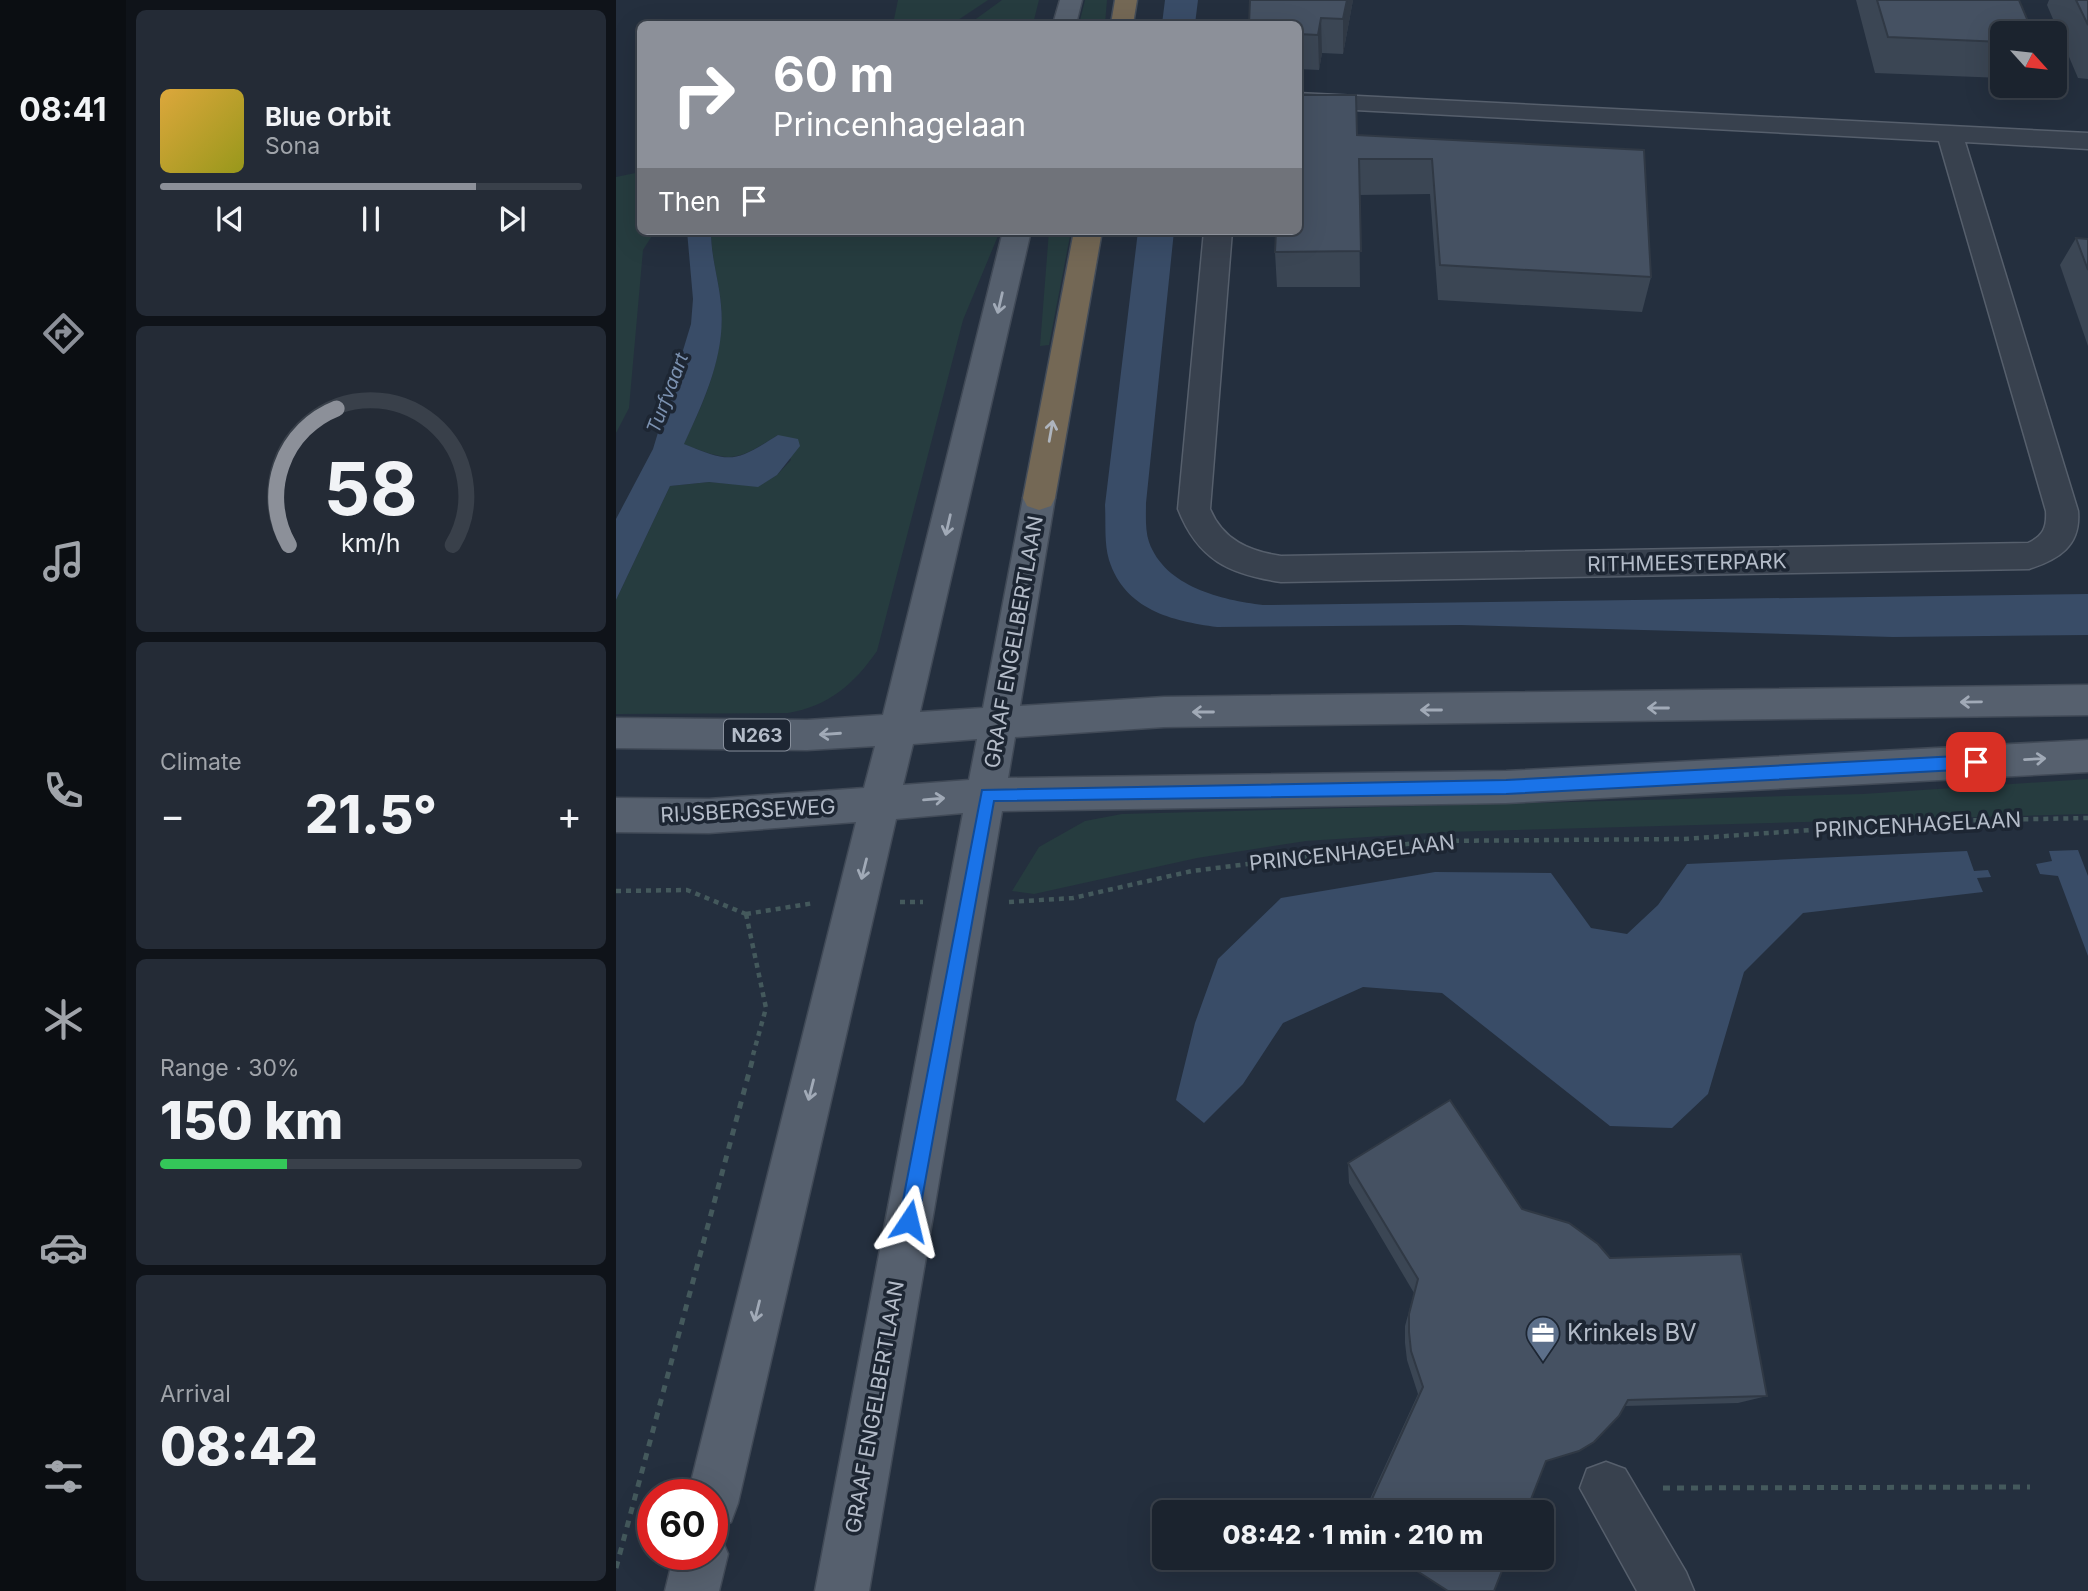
<!DOCTYPE html>
<html lang="en">
<head>
<meta charset="utf-8">
<style>
	:root { --surface:#1b232e; --page:#242b36; --text:#f1f3f6; --muted:#a0a4aa; --line:#39404a; --accent:#8c9099 }
	body { margin:0; font-family:Inter,sans-serif; background:var(--page); color:var(--text); height:100vh; display:flex; flex-direction:column; font-size:26px; white-space:nowrap }
	* { box-sizing:border-box; margin:0 }
	p { font-size:23px; color:var(--muted) }
	.icon { flex:none; width:38px; height:38px; fill:none; stroke:currentColor; stroke-width:2; stroke-linecap:round; stroke-linejoin:round }
	.map { position:relative; flex:1; overflow:hidden }
	.side { display:flex; flex-direction:column; gap:10px; padding:10px; background:#0f1319; width:490px }
	.side>* { flex:none }
	.top-card { position:absolute; left:21px; top:21px; width:665px; height:214px; border-radius:10px; box-shadow:0 7px 28px #0002,0 0 0 2px var(--line); background:#8c9099; color:#fff; overflow:hidden }
	.needle { width:46px; rotate:117deg }
	.controls { position:absolute; left:1374px; top:21px; display:grid; gap:14px }
	.controls a { display:grid; place-items:center; width:77px; height:77px; border-radius:10px; background:var(--surface); box-shadow:0 7px 28px #0002,0 0 0 2px var(--line); font-size:35px }
	.speed { position:absolute; left:21px; top:1479px; display:flex; gap:14px; font-size:35px; font-weight:700; text-align:center }
	.speed>* { display:grid; place-content:center; width:91px; height:91px; border-radius:50%; background:var(--surface); box-shadow:0 7px 28px #0002,0 0 0 2px var(--line); line-height:1 }
	.speed .limit { border:10px solid #d22; background:#fff; color:#111 }
	.pin { position:absolute; display:grid; place-items:center; width:60px; height:60px; color:#fff; margin:-30px; border-radius:14px; box-shadow:0 4px 10px #0006 }
	.me { position:absolute; width:77px; margin:-38px; rotate:10deg; stroke-linejoin:round; filter:drop-shadow(0 0 5px #0008) }
	.turn { display:flex; align-items:center; gap:24px; height:147px; padding:0 21px; font-size:32px }
	.turn .icon { width:91px; height:91px; stroke-width:2.5 }
	.turn b { display:block; font-size:49px; line-height:60px }
	.then { display:flex; align-items:center; height:66px; padding:0 21px; background:#0003; gap:14px; font-size:26px }
	.big { font-size:52px; font-weight:800; line-height:1.1 }
	.side .card { flex:1; display:flex; flex-direction:column; justify-content:center; gap:10px; min-width:0; padding:0 24px; border-radius:10px; background:var(--page) }
	.side .dial { align-items:center; gap:0 }
	.dial svg { height:182px; overflow:visible; fill:none; stroke:var(--line); stroke-width:7; stroke-linecap:round; text-anchor:middle }
	.dial text { fill:var(--text); stroke:none }
	.song { display:flex; align-items:center; gap:21px }
	.cover { width:84px; height:84px; border-radius:10px; background:linear-gradient(135deg,hsl(40 70% 55%),hsl(60 70% 35%)) }
	.played { height:7px; border-radius:4px; background:linear-gradient(90deg,var(--accent) 75%,var(--line) 75%) }
	.keys { display:flex; justify-content:space-around; direction:ltr }
	.heat { display:flex; justify-content:space-between; align-items:center; font-size:38px; direction:ltr }
	.charge { height:10px; border-radius:5px; background:linear-gradient(90deg,#34c759 30%,var(--line) 0) }
	.trip { position:absolute; left:536px; top:1500px; width:402px; height:70px; border-radius:10px; background:var(--surface); box-shadow:0 7px 28px #0002,0 0 0 2px var(--line); font-weight:800; line-height:70px; text-align:center }
	main { display:flex; flex:1; min-height:0 }
	.menu { display:flex; flex-direction:column; width:126px; justify-content:space-around; align-items:center; background:#0b0e12; color:var(--muted) }
	.menu .icon { width:49px; height:49px }
	.menu .on { color:var(--accent) }
	.menu b { font-size:32px; color:var(--text) }
	.map>svg:first-child { display:block }
	.green { fill:#263c3f }
	.water { fill:#394c67 }
	.lines { fill:none; stroke-linecap:round; stroke-linejoin:round }
	.minor-casing { stroke:#565f6c; stroke-width:3 }
	.major-casing { stroke:#414a57; stroke-width:3 }
	.highway-casing { stroke:#434c59; stroke-width:3 }
	.path-far1 { stroke:#44595c; stroke-width:4.5; stroke-dasharray:5 5; stroke-linecap:butt }
	.path { stroke:#44595c; stroke-width:5; stroke-dasharray:7 7; stroke-linecap:butt }
	.minor { fill:#38414e; fill-rule:evenodd }
	.major { fill:#56606e; fill-rule:evenodd }
	.highway { fill:#746855; fill-rule:evenodd }
	.wall { fill:#3b4654 }
	.shaded-wall { fill:#303945 }
	.building { fill:#455162; stroke:#303945; stroke-width:2 }
	.oneway { stroke:#a1aab7 }
	.oneway2 { stroke:#aeb4bd }
	.route { fill:#1a73e8; stroke:#114b97; stroke-width:2 }
	.labels { text-anchor:middle; stroke-width:7; stroke-linejoin:round; paint-order:stroke }
	.far-water-label { font-size:19px; font-style:italic; fill:#7c92b1; stroke:#1d2633 }
	.shield { fill:#1d2633; stroke:#878f9c; stroke-width:2 }
	.shield-label { font-size:19px; font-weight:bold; fill:#b4bcc9 }
	.street-label { font-size:21px; fill:#b4bcc9; stroke:#1d2633 }
	.near-poi-label { font-size:24px; fill:#b4bcc9; stroke:#1d2633; text-anchor:start }
</style>
</head>
<body>
<main>
<nav class="menu">
<b>08:41</b>
<svg class="icon on" aria-label="directions" viewBox="0 0 24 24"><path d="M12 3l9 9-9 9-9-9zM9 14v-3h6M13 9l2 2-2 2"/></svg>
<svg class="icon" aria-label="music" viewBox="0 0 24 24"><path d="M9 18V5l10-2v13"/><circle cx="6" cy="18" r="3"/><circle cx="16" cy="16" r="3"/></svg>
<svg class="icon" aria-label="phone" viewBox="0 0 24 24"><path d="M5 4h4l2 5-3 2q2 4 5 5l2-3 5 2v4C11 20 4 13 5 4z"/></svg>
<svg class="icon" aria-label="climate" viewBox="0 0 24 24"><path d="M12 3v18M4 7l16 10M4 17L20 7"/></svg>
<svg class="icon" aria-label="car" viewBox="0 0 24 24"><path d="M5 17H2v-5l4-1 3-4h7l3 4 3 1v5h-3M9 17h6M6 11h13"/><circle cx="7" cy="17" r="2"/><circle cx="17" cy="17" r="2"/></svg>
<svg class="icon" aria-label="filters" viewBox="0 0 24 24"><path d="M4 7h16M4 17h16"/><circle cx="9" cy="7" r="2"/><circle cx="15" cy="17" r="2"/></svg>
</nav>
<section class="side">
<div class="card">
<div class="song"><i class="cover"></i><div><b>Blue Orbit</b><p>Sona</p></div></div>
<div class="played"></div>
<div class="keys"><svg class="icon" aria-label="previous" viewBox="0 0 24 24"><path d="M18 5L8 12l10 7zM5 5v14"/></svg><svg class="icon" aria-label="pause" viewBox="0 0 24 24"><path d="M8 5v14M16 5v14"/></svg><svg class="icon" aria-label="next" viewBox="0 0 24 24"><path d="M6 5l10 7-10 7zM19 5v14"/></svg></div>
</div>
<div class="card dial"><svg viewBox="0 0 100 80">
<path d="M14 69A42 42 0 1 1 86 69"/>
<path d="M14 69A42 42 0 0 1 35 9" stroke="#8c9099"/>
<text x="50" y="56" font-size="32" font-weight="700">58</text>
<text x="50" y="72" font-size="11">km/h</text>
</svg></div>
<div class="card"><p>Climate</p>
<div class="heat"><a>−</a><b class="big">21.5°</b><a>+</a></div>
</div>
<div class="card"><p>Range · 30%</p><b class="big">150 km</b><div class="charge"></div></div>
<div class="card"><p>Arrival</p><b class="big">08:42</b></div>
</section>
<div class="map">
<svg width="1472" height="1591" viewBox="0 0 1472 1591">
	<rect width="100%" height="100%" fill="#242f3e"/>
	<g class="green">
		<polygon points="282,0 372,0 336,24 277,24"/>
		<polygon points="386,0 423,0 417,24 353,24"/>
		<polygon points="469,0 491,0 489,24 463,24"/>
		<polygon points="24,172 24,231 39,231 27,250 13,408 0,433 0,177"/>
		<path d="M95,231H384L347,320L261,651C238,684 213,706 172,713L0,714V600L54,486L93,482L142,486L161,475L175,460L162,435C118,462 117,463 67,444C89,403 109,353 105,305C103,280 95,258 95,231Z"/>
		<polygon points="433,231 455,231 433,345 424,346"/>
		<polygon points="1472,779 1472,814 830,832 690,841 581,858 418,894 396,891 423,847 469,821 506,814 1247,794"/>
	</g>
	<g class="water">
		<polygon points="549,0 582,0 579,24 546,24"/>
		<path d="M71,231H95C95,258 103,280 105,305C110,354 88,401 68,444C116,464 119,462 162,435L182,439L184,446L161,475L142,487L93,482L54,486L0,600V519L37,449L75,324L77,299Z"/>
		<path d="M522,231H558L530,503C530,516 529,530 533,542C549,587 606,600 647,605L1472,594V635L1277,637L845,625L601,627C556,621 509,610 493,560C488,543 490,523 489,505Z"/>
		<polygon points="1462,850 1472,876 1472,956 1442,876 1424,874 1420,864 1436,861 1433,851"/>
		<polygon points="1351,851 1358,871 1372,870 1375,877 1361,878 1367,892 1187,913 1128,972 1092,1094 1056,1128 994,1126 826,993 747,987 667,1023 627,1084 588,1123 560,1100 579,1023 602,959 665,898 819,872 935,873 975,928 1011,934 1042,905 1071,864"/>
	</g>
	<g class="lines">
		<g class="minor-casing">
			<g id="minor">
				<path d="M682,93L1472,133V149L1349,142L1462,511C1465,546 1443,559 1413,569L665,582C613,574 582,560 562,509L588,231H616L594,509C607,540 633,551 665,556L1412,543C1427,536 1431,528 1430,511L1323,141L682,107Z"/>
				<polygon points="990,1462 1009,1469 1070,1572 1078,1591 1021,1591 964,1488 971,1469"/>
			</g>
		</g>
		<g class="major-casing">
			<g id="major">
				<polygon points="444,0 466,0 460,24 437,24"/>
				<path d="M387,231H415L304,712L367,708L407,498L411,490L423,486L435,490L439,498L404,706L548,697L1472,685V715L548,727L399,737L392,778L890,771L1472,740V772L890,803L386,811L253,1591H199L347,813L280,819L122,1503L115,1522L96,1529V1494H72L240,822L93,833L0,832V798L93,799L248,788L259,746L191,750L0,748V718L191,720L267,715ZM361,739L353,780L287,785L297,744Z"/>
				<polygon points="96,1532 104,1535 112,1554 103,1591 49,1591 58,1554 96,1554"/>
			</g>
		</g>
		<g class="highway-casing">
			<g id="highway">
				<polygon points="499,0 521,0 517,24 495,24"/>
				<polygon points="458,231 486,231 439,498 435,506 423,510 411,506 407,498"/>
			</g>
		</g>
		<g class="path-far1">
			<polyline points="0,891 71,890 130,914"/>
			<polyline points="284,902 307,902"/>
			<polyline points="393,902 457,898 576,871 815,841 1068,839 1323,821 1472,818"/>
			<polyline points="130,914 198,903"/>
			<polyline points="130,914 150,1008 137,1055"/>
		</g>
		<g class="path">
			<polyline points="1047,1488 1414,1487"/>
			<polyline points="0,1568 138,1054"/>
		</g>
		<use href="#minor" class="minor"/>
		<use href="#major" class="major"/>
		<use href="#highway" class="highway"/>
	</g>
	<g class="wall">
		<polygon points="634,0 737,0 727,54 706,53 703,70 682,69 682,24"/>
		<polygon points="1240,0 1403,0 1386,33 1386,78 1259,73"/>
		<polygon points="1433,0 1472,0 1472,79 1462,78 1431,5"/>
		<polygon points="741,135 1028,150 1035,277 1026,312 822,300 814,194 743,195 744,287 661,287 659,252"/>
		<polygon points="1460,238 1472,239 1472,346 1444,265"/>
		<polygon points="732,1163 906,1209 994,1258 1151,1396 1122,1403 1009,1406 930,1461 910,1512 748,1512 802,1394 791,1360 789,1343 789,1326 798,1293 733,1183"/>
	</g>
	<g class="shaded-wall">
		<polygon points="731,0 737,0 727,54 727,19"/>
		<polygon points="705,18 706,53 703,70 702,35"/>
	</g>
	<g class="building">
		<polygon points="634,0 731,0 727,19 705,18 702,35 682,34 682,24 633,24"/>
		<polygon points="1261,0 1403,0 1417,33 1386,33 1386,42 1272,37"/>
		<polygon points="1460,0 1472,0 1472,25"/>
		<polygon points="682,95 740,95 741,135 1028,150 1035,277 824,265 816,159 743,159 745,251 659,252 660,231 682,231"/>
		<polygon points="1460,238 1472,239 1472,270"/>
		<polygon points="834,1100 906,1209 953,1223 982,1244 994,1258 1125,1254 1151,1396 1012,1400 1003,1416 978,1442 963,1451 930,1461 910,1512 750,1512 807,1387 795,1351 793,1332 793,1314 802,1279 732,1163"/>
		<polygon points="781,1558 891,1558 878,1591 832,1591"/>
	</g>
	<defs><path id="oneway-shaft" d="M-6 0H5M1.5-3L5.5 0L1.5 3" fill="none" stroke-width="1.6" stroke-linecap="round" stroke-linejoin="round" transform="scale(1.75)"/></defs>
	<g class="oneway">
		<use href="#oneway-shaft" transform="translate(384 303) rotate(103)"/>
		<use href="#oneway-shaft" transform="translate(332 525) rotate(103)"/>
		<use href="#oneway-shaft" transform="translate(1355 702) rotate(179)"/>
		<use href="#oneway-shaft" transform="translate(1042 708) rotate(180)"/>
		<use href="#oneway-shaft" transform="translate(815 710) rotate(180)"/>
		<use href="#oneway-shaft" transform="translate(587 712) rotate(180)"/>
		<use href="#oneway-shaft" transform="translate(214 734) rotate(176)"/>
		<use href="#oneway-shaft" transform="translate(1419 759) rotate(-3)"/>
		<use href="#oneway-shaft" transform="translate(318 799) rotate(-5)"/>
		<use href="#oneway-shaft" transform="translate(248 869) rotate(104)"/>
		<use href="#oneway-shaft" transform="translate(195 1090) rotate(104)"/>
		<use href="#oneway-shaft" transform="translate(141 1311) rotate(104)"/>
	</g>
	<use class="oneway2" href="#oneway-shaft" transform="translate(435 431) rotate(-80)"/>
	<polygon class="route" points="1360,755 1368,762 1360,769 890,794 378,801 302,1221 299,1227 293,1230 286,1227 283,1221 366,790 890,780"/>
	<defs>
		<g id="office-pin" transform="scale(1.75)"><path d="M0 17L-7.5 6A9.5 9.5 0 1 1 7.5 6Z" fill="#5c6f8a" stroke="#1d2633"/><path d="M-6-3h4V-5.5h4V-3h4V5H-6ZM-1-4.5V-3h2v-1.5ZM-6 0V1H6V0Z" fill="#fff"/></g>
	</defs>
	<g fill-rule="evenodd">
		<use href="#office-pin" x="927" y="1333"/>
	</g>
	<g class="labels">
		<g class="far-water-label">
			<text transform="translate(51 393) rotate(-69)" y="7">Turfvaart</text>
		</g>
		<rect class="shield" x="108" y="719.5" width="66" height="31" rx="5"/>
		<g class="shield-label">
			<text x="141" y="742">N263</text>
		</g>
		<g class="street-label">
			<text transform="translate(1071 563) rotate(-1)" y="7">RITHMEESTERPARK</text>
			<text transform="translate(398 642) rotate(-80)" y="7">GRAAF ENGELBERTLAAN</text>
			<text transform="translate(132 811) rotate(-3)" y="7">RIJSBERGSEWEG</text>
			<text transform="translate(1302 825) rotate(-3)" y="7">PRINCENHAGELAAN</text>
			<text transform="translate(736 853) rotate(-6)" y="7">PRINCENHAGELAAN</text>
			<text transform="translate(259 1407) rotate(-80)" y="7">GRAAF ENGELBERTLAAN</text>
		</g>
		<g class="near-poi-label">
			<text x="951" y="1341">Krinkels BV</text>
		</g>
	</g>
</svg>
<div class="controls">
<a><svg class="needle" viewBox="-14 -14 28 28"><path d="M0-13l5 13h-10z" fill="#e53935"/><path d="M0 13l5-13h-10z" fill="#a0a4aa"/></svg></a>
</div>
<div class="speed"><div class="limit">60</div></div>
<div class="pin" style="left:1360px;top:762px;background:#d93025"><svg class="icon" aria-label="arrive" viewBox="0 0 24 24"><path d="M6 21V4h12l-3 4 3 4H6"/></svg></div>
<svg class="me" style="left:293px;top:1221px" viewBox="-20 -20 40 40"><path d="M0-17L14 15 0 8-14 15z" fill="#1a73e8" stroke="#fff" stroke-width="4"/></svg>
<div class="trip">08:42 · 1 min · 210 m</div>
<div class="top-card">
<div class="turn"><svg class="icon" aria-label="right" viewBox="0 0 24 24"><path d="M7 20v-9h11M14 6l5 5-5 5"/></svg><div><b>60 m</b>Princenhagelaan</div></div>
<div class="then">Then<svg class="icon" aria-label="arrive" viewBox="0 0 24 24"><path d="M6 21V4h12l-3 4 3 4H6"/></svg></div>
</div>
</div>
</main>
</body>
</html>
